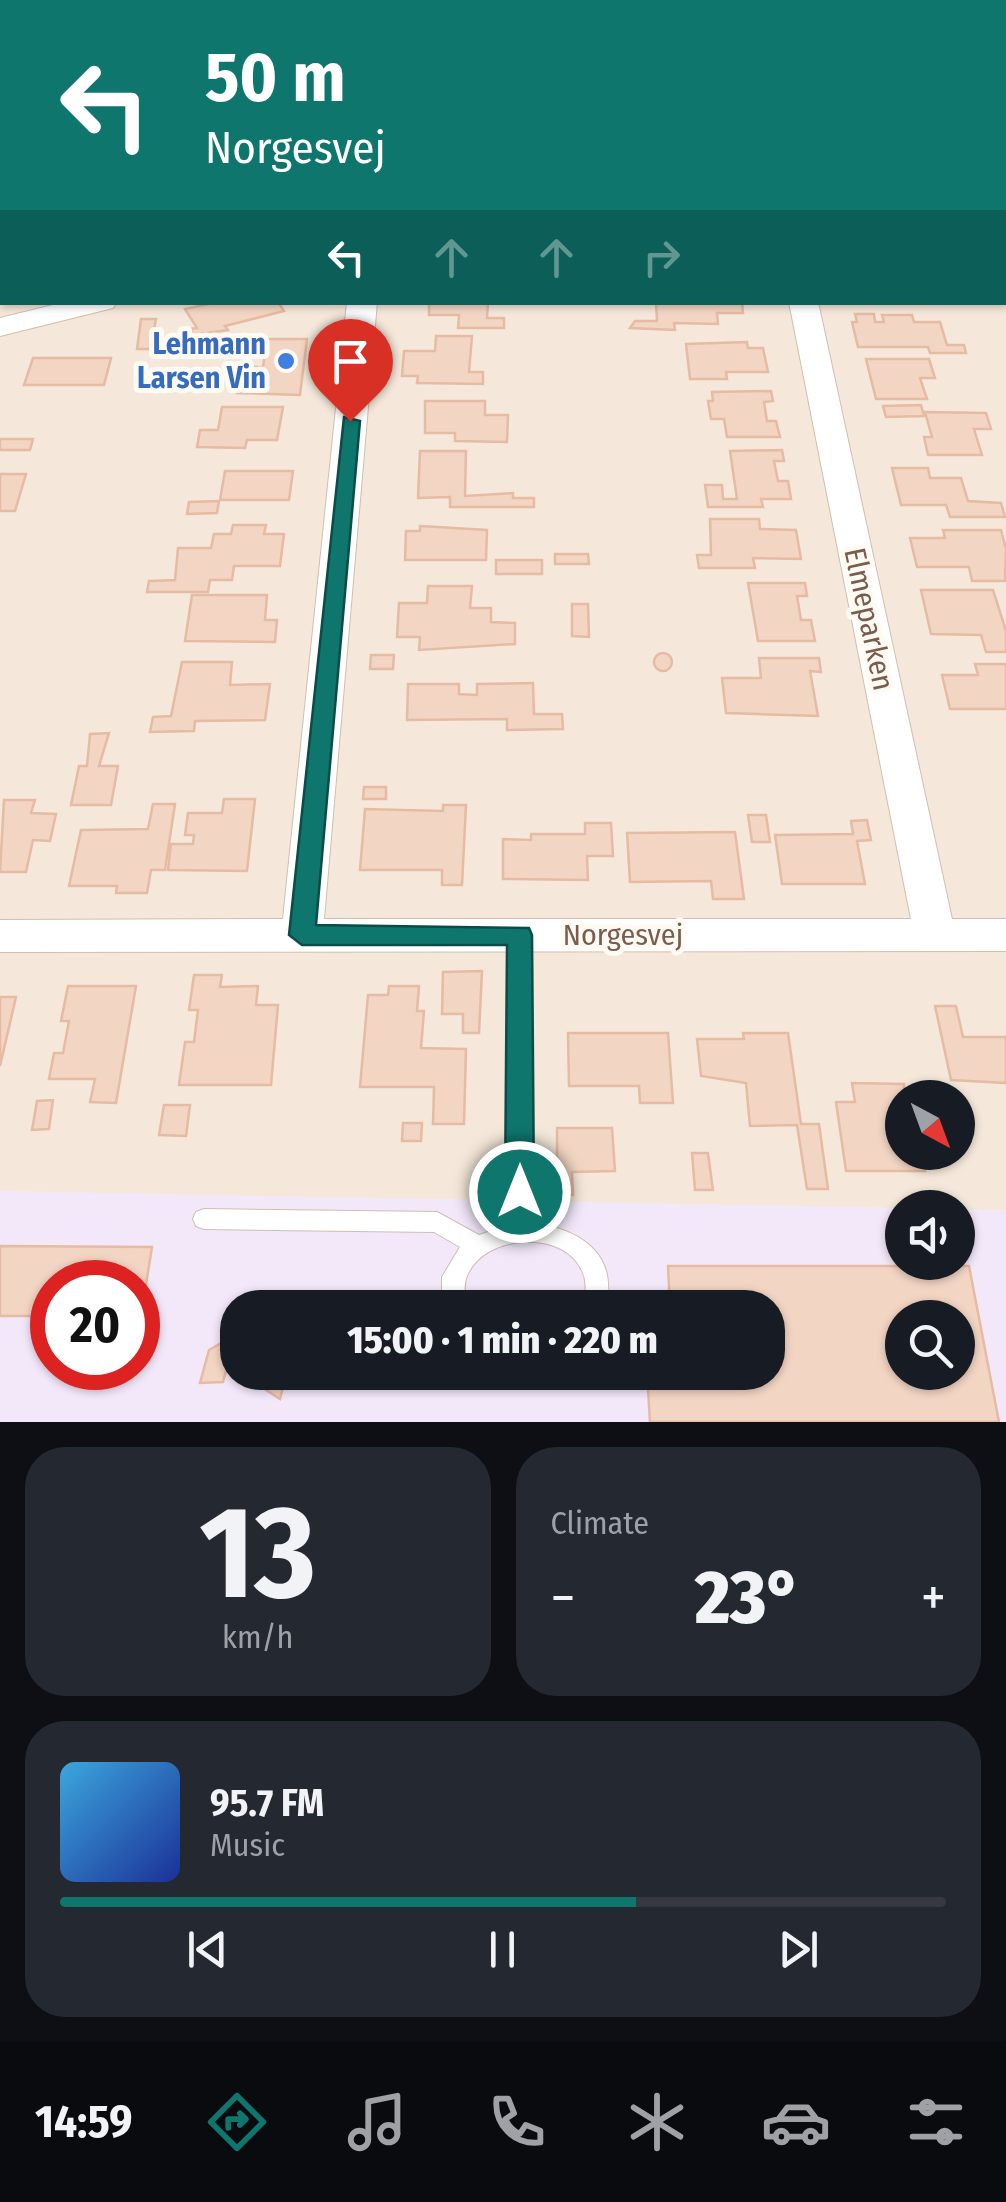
<!DOCTYPE html>
<html lang="en">
<head>
<meta charset="utf-8">
<style>
	:root { --surface:#171b24; --page:#242831; --text:#f1f3f6; --muted:#9ea1a6; --line:#363941; --accent:#0f766e }
	body { margin:0; font-family:"Fira Sans Condensed",sans-serif; background:var(--page); color:var(--text); height:100vh; display:flex; flex-direction:column; font-size:38px; white-space:nowrap }
	* { box-sizing:border-box; margin:0 }
	p { font-size:32px; color:var(--muted) }
	.icon { flex:none; width:55px; height:55px; fill:none; stroke:currentColor; stroke-width:2; stroke-linecap:round; stroke-linejoin:round }
	.map { position:relative; height:1422px; overflow:hidden }
	.drawer { display:flex; flex-direction:column; gap:25px; padding:25px; background:#0d0f14; flex:1 }
	.drawer>* { flex:none }
	.hud { position:absolute; left:0px; top:0px; width:1008px; height:305px; box-shadow:0 2px 8px #0004; background:#0f766e; color:#fff; overflow:hidden }
	.needle { width:65px; rotate:139deg }
	.tools { position:absolute; left:885px; top:1080px; display:grid; gap:20px }
	.tools a { display:grid; place-items:center; width:90px; height:90px; border-radius:50%; background:var(--surface); box-shadow:0 2px 8px #0004; font-size:50px }
	.speed { position:absolute; left:30px; top:1260px; display:flex; gap:20px; font-size:50px; font-weight:700; text-align:center }
	.speed>* { display:grid; place-content:center; width:130px; height:130px; border-radius:50%; background:var(--surface); box-shadow:0 2px 8px #0004; line-height:1 }
	.speed .limit { border:15px solid #d22; background:#fff; color:#111 }
	.pin { position:absolute; display:grid; place-items:center; width:85px; height:85px; color:#fff; margin:-102px -42px; border-radius:50% 50% 50% 0; rotate:-45deg; box-shadow:0 0 10px #0007 }
	.pin .icon { rotate:45deg }
	.me { position:absolute; width:110px; margin:-55px; rotate:0deg; stroke-linejoin:round; filter:drop-shadow(0 0 8px #0008) }
	.turn { display:flex; align-items:center; gap:35px; height:210px; padding:0 40px; font-size:45px }
	.turn .icon { width:130px; height:130px; stroke-width:2.5 }
	.turn b { display:block; font-size:70px; line-height:85px }
	.lanes { display:flex; align-items:center; height:95px; padding:0 40px; background:#0003; justify-content:center; gap:50px; direction:ltr }
	.lanes .off { opacity:.35 }
	.big { font-size:75px; font-weight:800; line-height:1.1 }
	.drawer .widget { flex:1; display:flex; flex-direction:column; justify-content:center; gap:15px; min-width:0; padding:0 35px; border-radius:40px; background:var(--page) }
	.drawer .dial { align-items:center; gap:0 }
	.dial b { font-size:130px; line-height:1 }
	.song { display:flex; align-items:center; gap:30px }
	.cover { width:120px; height:120px; border-radius:15px; background:linear-gradient(135deg,hsl(200 70% 55%),hsl(230 70% 35%)) }
	.played { height:10px; border-radius:5px; background:linear-gradient(90deg,var(--accent) 65%,var(--line) 65%) }
	.keys { display:flex; justify-content:space-around; direction:ltr }
	.heat { display:flex; justify-content:space-between; align-items:center; font-size:55px; direction:ltr }
	.drawer .tiles { flex:1; display:grid; gap:25px; grid-template-columns:1fr 1fr }
	.widget:last-child { grid-column:span 2 }
	.trip { position:absolute; left:220px; top:1290px; width:565px; height:100px; border-radius:40px; background:var(--surface); box-shadow:0 2px 8px #0004; font-weight:800; line-height:100px; text-align:center }
	.menu { display:flex; height:160px; justify-content:space-around; align-items:center; background:#090b0e; color:var(--muted) }
	.menu .icon { width:70px; height:70px }
	.menu .selected { color:var(--accent) }
	.menu b { font-size:45px; color:var(--text) }
	.map>svg:first-child { display:block }
	.residential { fill:#f5e8da; fill-rule:evenodd }
	.education { fill:#f3e8fa; fill-rule:evenodd }
	.building { fill:#f3d5c3; stroke:#e6bba3; stroke-width:2.5; fill-rule:evenodd }
	.lines { fill:none; stroke-linecap:round; stroke-linejoin:round }
	.lane-casing { stroke:#d1beb0; stroke-width:2 }
	.street-casing { stroke:#d1beb0; stroke-width:2 }
	.lane { fill:#fff; fill-rule:evenodd }
	.street { fill:#fff; fill-rule:evenodd }
	.route { fill:#0f766e; stroke:#0a4d48; stroke-width:2.5 }
	.shop-dot { fill:#3f7fe0; stroke:#fffaf3; stroke-width:4 }
	.labels { text-anchor:middle; stroke-width:10; stroke-linejoin:round; paint-order:stroke }
	.shop-label { font-size:30px; font-weight:bold; fill:#366cbe; stroke:#fffaf3; text-anchor:end }
	.street-label { font-size:30px; fill:#7a5c4d; stroke:#fffaf3 }
</style>
</head>
<body>
<div class="map">
<svg width="1006" height="1422" viewBox="0 0 1006 1422">
	<rect width="100%" height="100%" fill="#fdf6ec"/>
	<path class="residential" d="M0,0H1006V1422H0ZM2,2H1005V302H2ZM902,1098H958V1152H902ZM902,1208H958V1262H902ZM52,1282H138V1368H52ZM238,1308H768V1372H238ZM902,1318H958V1372H902Z"/>
	<path class="education" d="M0,1191L902,1208V1262H958V1209L1006,1210V1422H0ZM52,1282H138V1368H52ZM238,1308H768V1372H238ZM902,1318H958V1372H902Z"/>
	<g class="building">
		<polygon points="218,302 278,302 284,311 225,326 228,330 194,335 190,329 197,328 185,309"/>
		<polygon points="429,302 488,302 487,318 504,318 504,328 458,328 459,315 429,315"/>
		<polygon points="656,302 742,302 743,313 717,313 718,324 674,323 675,330 630,328 635,321 657,321"/>
		<polygon points="855,314 874,314 875,322 884,322 882,315 912,315 914,322 940,322 947,345 964,345 966,353 930,353 928,347 858,347 852,322 857,322"/>
		<polygon points="141,319 156,319 152,339 158,339 156,349 137,349"/>
		<polygon points="436,336 472,336 469,372 483,372 483,384 417,383 418,376 402,376 404,351 435,351"/>
		<polygon points="259,339 307,339 300,395 237,393 242,367 263,367 265,352 257,352"/>
		<polygon points="747,342 748,348 763,348 768,372 726,372 727,379 690,379 686,344"/>
		<polygon points="33,358 111,358 104,385 24,385"/>
		<polygon points="866,359 929,359 935,378 920,378 927,399 876,399"/>
		<polygon points="771,391 773,401 764,402 767,421 776,421 780,437 727,437 724,419 711,419 708,401 713,401 712,392"/>
		<polygon points="425,401 485,401 485,415 508,415 507,442 455,441 455,433 425,433"/>
		<polygon points="921,405 924,416 886,417 883,406"/>
		<polygon points="222,407 283,407 277,440 247,440 245,448 197,447 200,430 218,430"/>
		<polygon points="925,412 986,413 991,429 974,429 982,455 928,455 924,437 932,437"/>
		<polygon points="0,439 33,439 30,450 0,450"/>
		<polygon points="782,450 784,461 774,461 778,481 788,481 791,499 761,499 763,507 708,507 705,485 722,485 723,499 737,499 730,451"/>
		<polygon points="420,451 466,451 465,496 513,493 513,498 534,498 534,507 450,507 450,497 418,498"/>
		<polygon points="892,468 928,468 930,478 961,478 968,501 1001,503 1005,517 950,517 946,505 901,505"/>
		<polygon points="225,471 293,471 289,500 220,500"/>
		<polygon points="0,474 26,474 15,511 0,511"/>
		<polygon points="219,501 217,513 187,514 189,502"/>
		<polygon points="710,519 759,519 760,529 796,530 801,559 753,558 755,568 699,568 697,555 711,555"/>
		<polygon points="233,525 266,525 264,534 284,534 280,566 234,566 232,580 210,580 208,592 147,592 149,581 175,580 178,548 211,548 214,534 231,534"/>
		<polygon points="420,526 487,530 486,560 405,560 406,531 420,531"/>
		<polygon points="943,530 1001,530 1006,549 1005,581 972,581 969,567 917,567 910,538 945,538"/>
		<polygon points="555,554 588,554 589,564 555,564"/>
		<rect x="496" y="560" width="46" height="14"/>
		<polygon points="748,583 805,583 807,596 797,596 801,620 811,620 815,641 758,641"/>
		<polygon points="428,586 472,586 470,608 491,608 491,622 515,623 515,644 419,650 420,637 397,637 399,603 427,603"/>
		<polygon points="921,590 993,590 1006,631 1006,652 986,652 981,635 931,634"/>
		<polygon points="192,595 267,595 265,620 277,620 275,642 185,641"/>
		<polygon points="572,604 588,604 589,637 572,636"/>
		<circle cx="663" cy="662" r="9"/>
		<polygon points="371,655 394,655 393,669 370,669"/>
		<polygon points="759,658 819,658 821,672 810,671 818,716 726,713 722,678 761,678"/>
		<polygon points="182,662 232,662 230,685 270,684 265,720 195,721 194,731 150,732 153,717 171,716"/>
		<polygon points="975,664 1006,664 1006,709 950,709 942,675 978,675"/>
		<polygon points="533,683 534,714 562,714 563,729 507,730 507,719 407,720 408,684 459,684 459,694 477,695 477,684"/>
		<polygon points="109,733 99,766 118,766 111,805 71,805 79,766 87,766 90,734"/>
		<polygon points="364,787 386,787 386,799 363,799"/>
		<polygon points="224,799 255,799 247,871 168,870 171,844 193,844 194,835 185,835 188,813 222,813"/>
		<polygon points="4,800 35,800 31,813 56,814 50,841 33,840 26,872 0,872"/>
		<polygon points="153,804 175,804 165,870 151,870 147,893 116,893 117,886 69,886 81,830 148,829"/>
		<polygon points="443,805 466,805 462,885 442,885 442,870 360,870 365,809 443,811"/>
		<polygon points="748,815 766,815 770,842 752,842"/>
		<polygon points="867,820 871,840 857,841 865,884 782,884 775,835 853,834 851,821"/>
		<polygon points="585,823 611,823 613,856 587,856 588,880 503,879 503,839 531,840 531,834 585,834"/>
		<polygon points="735,832 744,899 713,899 711,881 630,882 627,833"/>
		<polygon points="482,971 479,1033 463,1033 463,1014 442,1014 443,972"/>
		<polygon points="194,975 222,975 220,987 258,986 256,1005 278,1005 271,1085 179,1085 185,1042 194,1042 198,1010 189,1010"/>
		<polygon points="68,986 136,986 116,1103 90,1102 95,1079 49,1079 54,1053 63,1053 69,1021 61,1021"/>
		<polygon points="389,986 419,986 417,1011 424,1011 421,1048 466,1049 464,1124 433,1124 434,1087 360,1087 368,995 388,995"/>
		<polygon points="0,997 16,997 0,1066"/>
		<polygon points="935,1006 956,1006 963,1037 1006,1037 1006,1083 951,1080"/>
		<polygon points="568,1033 668,1033 673,1103 640,1103 639,1086 569,1086"/>
		<polygon points="743,1033 788,1033 801,1124 819,1124 828,1189 807,1189 797,1125 750,1126 746,1083 701,1076 697,1039 744,1039"/>
		<polygon points="852,1083 904,1084 902,1152 921,1152 925,1171 846,1171 836,1102 855,1102"/>
		<polygon points="927,1086 949,1086 951,1098 929,1098"/>
		<polygon points="53,1100 49,1129 32,1130 37,1101"/>
		<polygon points="164,1105 190,1105 186,1136 159,1135"/>
		<polygon points="403,1123 422,1123 421,1141 402,1141"/>
		<polygon points="557,1128 612,1128 615,1171 572,1172 573,1195 557,1195"/>
		<polygon points="692,1153 708,1153 713,1190 695,1190"/>
		<polygon points="0,1246 152,1247 141,1316 138,1282 52,1282 52,1316 0,1316"/>
		<path d="M668,1266H969L999,1422H650L647,1372H768V1308H670ZM902,1318H958V1372H902Z"/>
		<polygon points="237,1334 238,1358 228,1364 223,1382 200,1383 209,1350"/>
		<polygon points="264,1372 287,1372 280,1399 260,1386"/>
		<polygon points="309,1372 347,1372 345,1383 308,1378"/>
	</g>
	<g class="lines">
		<g class="lane-casing">
			<path id="lane" d="M520,927L527,930L530,935L531,1223C562,1226 600,1240 607,1275C609,1285 608,1297 609,1308H585C585,1298 587,1285 584,1276C569,1228 484,1233 467,1276C463,1285 465,1298 466,1308H442V1277L460,1247L434,1232L204,1229L196,1226L193,1219L196,1212L204,1209L437,1212L479,1235L509,1225L510,935L513,930Z"/>
		</g>
		<g class="street-casing">
			<g id="street">
				<rect x="1005" y="81" width="1" height="14"/>
				<polygon points="2,110 2,126 0,127 0,111"/>
				<polygon points="65,302 117,302 113,308 0,336 0,318"/>
				<polygon points="347,302 377,302 324,919 911,919 789,302 818,302 952,919 1006,919 1006,951 0,952 0,920 283,919"/>
			</g>
		</g>
		<use href="#lane" class="lane"/>
		<use href="#street" class="street"/>
	</g>
	<polygon class="route" points="344,417 360,421 316,925 529,928 532,935 534,1192 530,1201 520,1204 510,1201 505,1192 507,945 302,945 289,935"/>
	<circle class="shop-dot" cx="286" cy="361" r="10"/>
	<g class="labels">
		<g class="shop-label">
			<text x="266" y="354">Lehmann<tspan x="266" dy="34">Larsen Vin</tspan></text>
		</g>
		<g class="street-label">
			<text transform="translate(869 619) rotate(78)" y="10">Elmeparken</text>
			<text x="623" y="945">Norgesvej</text>
		</g>
	</g>
</svg>
<div class="tools">
<a><svg class="needle" viewBox="-14 -14 28 28"><path d="M0-13l5 13h-10z" fill="#e53935"/><path d="M0 13l5-13h-10z" fill="#9ea1a6"/></svg></a>
<a><svg class="icon" aria-label="sound" viewBox="0 0 24 24"><path d="M4 9h4l5-4v14l-5-4H4zM17 9q2 3 0 6"/></svg></a>
<a><svg class="icon" aria-label="search" viewBox="0 0 24 24"><circle cx="10" cy="10" r="6"/><path d="M15 15l6 6"/></svg></a>
</div>
<div class="speed"><div class="limit">20</div></div>
<div class="pin" style="left:350px;top:421px;background:#d93025"><svg class="icon" aria-label="arrive" viewBox="0 0 24 24"><path d="M6 21V4h12l-3 4 3 4H6"/></svg></div>
<svg class="me" style="left:520px;top:1192px" viewBox="-20 -20 40 40"><circle r="17" fill="#0f766e" stroke="#fff" stroke-width="3"/><path d="M0-11L8 9 0 5-8 9z" fill="#fff"/></svg>
<div class="trip">15:00 · 1 min · 220 m</div>
<div class="hud">
<div class="turn"><svg class="icon" aria-label="left" viewBox="0 0 24 24"><path d="M17 20v-9H6M10 6l-5 5 5 5"/></svg><div><b>50 m</b>Norgesvej</div></div>
<div class="lanes"><svg class="icon" aria-label="left" viewBox="0 0 24 24"><path d="M17 20v-9H6M10 6l-5 5 5 5"/></svg><svg class="icon off" aria-label="ahead" viewBox="0 0 24 24"><path d="M12 20V5M6 11l6-6 6 6"/></svg><svg class="icon off" aria-label="ahead" viewBox="0 0 24 24"><path d="M12 20V5M6 11l6-6 6 6"/></svg><svg class="icon off" aria-label="right" viewBox="0 0 24 24"><path d="M7 20v-9h11M14 6l5 5-5 5"/></svg></div>
</div>
</div>
<section class="drawer">
<div class="tiles">
<div class="widget dial"><b>13</b><p>km/h</p></div>
<div class="widget"><p>Climate</p>
<div class="heat"><a>−</a><b class="big">23°</b><a>+</a></div>
</div>
<div class="widget">
<div class="song"><i class="cover"></i><div><b>95.7 FM</b><p>Music</p></div></div>
<div class="played"></div>
<div class="keys"><svg class="icon" aria-label="previous" viewBox="0 0 24 24"><path d="M18 5L8 12l10 7zM5 5v14"/></svg><svg class="icon" aria-label="pause" viewBox="0 0 24 24"><path d="M8 5v14M16 5v14"/></svg><svg class="icon" aria-label="next" viewBox="0 0 24 24"><path d="M6 5l10 7-10 7zM19 5v14"/></svg></div>
</div>
</div>
</section>
<nav class="menu">
<b>14:59</b>
<svg class="icon selected" aria-label="directions" viewBox="0 0 24 24"><path d="M12 3l9 9-9 9-9-9zM9 14v-3h6M13 9l2 2-2 2"/></svg>
<svg class="icon" aria-label="music" viewBox="0 0 24 24"><path d="M9 18V5l10-2v13"/><circle cx="6" cy="18" r="3"/><circle cx="16" cy="16" r="3"/></svg>
<svg class="icon" aria-label="phone" viewBox="0 0 24 24"><path d="M5 4h4l2 5-3 2q2 4 5 5l2-3 5 2v4C11 20 4 13 5 4z"/></svg>
<svg class="icon" aria-label="climate" viewBox="0 0 24 24"><path d="M12 3v18M4 7l16 10M4 17L20 7"/></svg>
<svg class="icon" aria-label="car" viewBox="0 0 24 24"><path d="M5 17H2v-5l4-1 3-4h7l3 4 3 1v5h-3M9 17h6M6 11h13"/><circle cx="7" cy="17" r="2"/><circle cx="17" cy="17" r="2"/></svg>
<svg class="icon" aria-label="filters" viewBox="0 0 24 24"><path d="M4 7h16M4 17h16"/><circle cx="9" cy="7" r="2"/><circle cx="15" cy="17" r="2"/></svg>
</nav>
</body>
</html>
